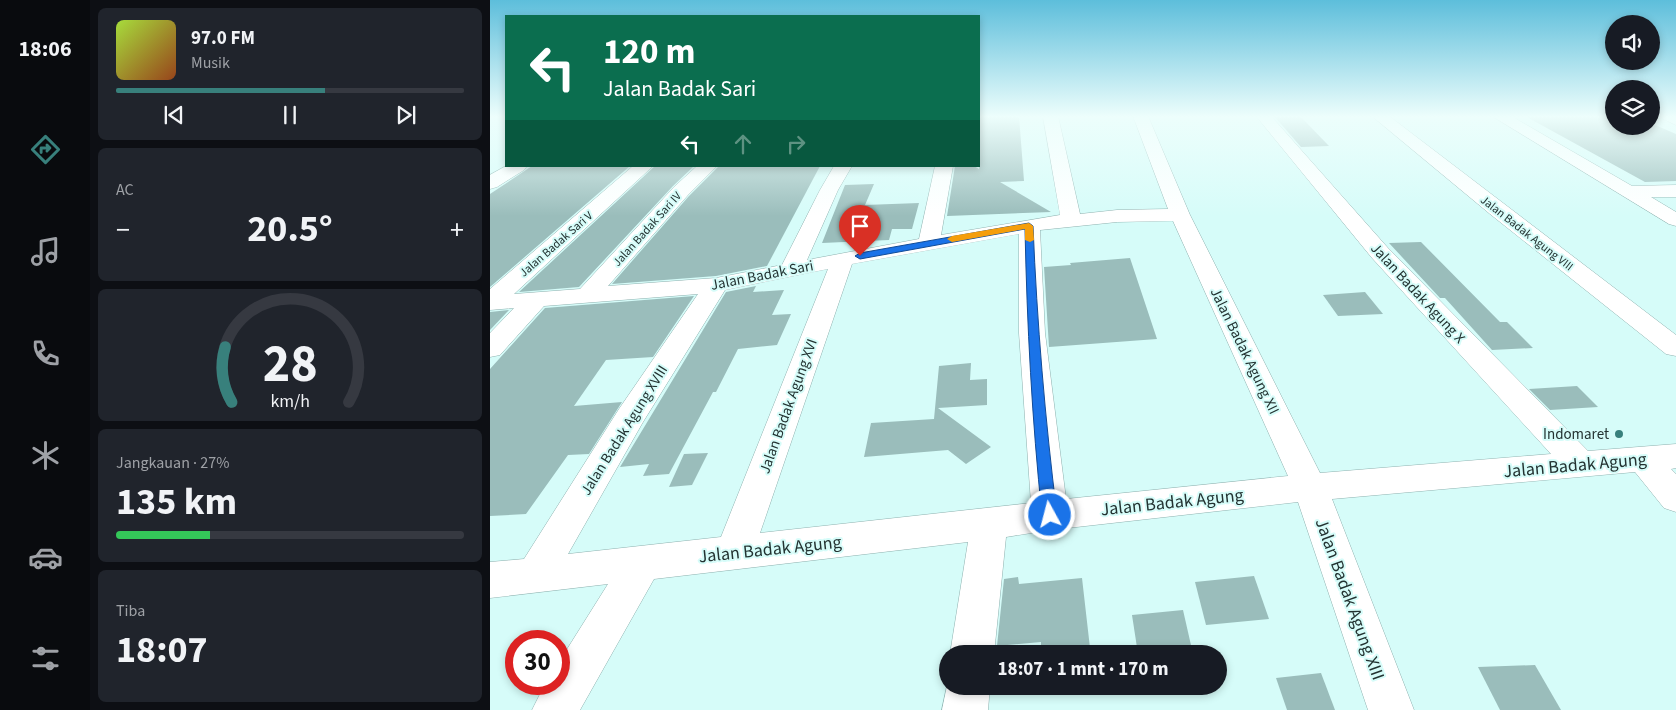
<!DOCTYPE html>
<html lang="id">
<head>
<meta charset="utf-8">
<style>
	:root { --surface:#171b24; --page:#20242c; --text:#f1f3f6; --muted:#9ea1a6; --line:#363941; --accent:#38807c }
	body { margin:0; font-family:"Source Sans 3",sans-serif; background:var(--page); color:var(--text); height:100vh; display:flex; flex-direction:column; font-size:19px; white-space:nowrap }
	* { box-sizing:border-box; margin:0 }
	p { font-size:16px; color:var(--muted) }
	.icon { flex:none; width:28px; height:28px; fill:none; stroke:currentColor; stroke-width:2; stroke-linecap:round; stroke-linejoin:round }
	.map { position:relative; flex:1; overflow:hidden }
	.side { display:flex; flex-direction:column; gap:8px; padding:8px; background:#0d0f14; width:400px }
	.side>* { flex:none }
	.hud { position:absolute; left:15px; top:15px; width:475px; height:152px; border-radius:0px; box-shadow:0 2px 8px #0003; background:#0b6e4f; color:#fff; overflow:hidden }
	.fabs { position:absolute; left:1115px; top:15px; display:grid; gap:10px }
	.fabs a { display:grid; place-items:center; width:55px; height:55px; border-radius:50%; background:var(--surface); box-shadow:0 2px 8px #0003; font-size:25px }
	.speed { position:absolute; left:15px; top:630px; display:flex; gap:10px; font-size:25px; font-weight:700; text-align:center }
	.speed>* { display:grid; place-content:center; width:65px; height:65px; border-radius:50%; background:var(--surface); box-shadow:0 2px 8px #0003; line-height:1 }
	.speed .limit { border:8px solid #d22; background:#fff; color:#111 }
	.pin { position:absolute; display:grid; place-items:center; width:42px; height:42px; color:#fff; margin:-51px -21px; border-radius:50% 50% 50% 0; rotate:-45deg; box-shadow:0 0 5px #0007 }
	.pin .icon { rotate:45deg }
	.me { position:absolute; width:55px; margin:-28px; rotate:353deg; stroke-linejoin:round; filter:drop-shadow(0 0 4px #0008) }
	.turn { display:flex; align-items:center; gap:18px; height:105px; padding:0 15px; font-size:22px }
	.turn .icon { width:65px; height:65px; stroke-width:2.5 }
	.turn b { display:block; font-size:35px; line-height:42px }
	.lanes { display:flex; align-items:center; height:48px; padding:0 15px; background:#0003; justify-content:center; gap:25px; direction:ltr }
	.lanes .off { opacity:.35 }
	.big { font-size:38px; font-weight:700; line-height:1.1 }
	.side .card { flex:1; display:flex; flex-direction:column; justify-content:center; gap:8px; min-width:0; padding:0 18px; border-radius:8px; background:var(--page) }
	.side .dial { align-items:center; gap:0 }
	.dial svg { height:130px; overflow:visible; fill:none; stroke:var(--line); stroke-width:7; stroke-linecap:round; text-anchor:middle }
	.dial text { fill:var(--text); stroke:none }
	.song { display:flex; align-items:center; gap:15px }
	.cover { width:60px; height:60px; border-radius:8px; background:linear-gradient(135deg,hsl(80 70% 55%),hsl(20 70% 35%)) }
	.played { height:5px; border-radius:2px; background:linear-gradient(90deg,var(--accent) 60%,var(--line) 60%) }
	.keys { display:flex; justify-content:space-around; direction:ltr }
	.heat { display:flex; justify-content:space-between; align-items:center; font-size:28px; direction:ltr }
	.charge { height:8px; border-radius:4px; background:linear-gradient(90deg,#34c759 27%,var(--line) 0) }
	.trip { position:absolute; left:449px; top:645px; width:288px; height:50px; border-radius:25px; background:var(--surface); box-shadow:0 2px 8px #0003; font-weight:700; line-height:50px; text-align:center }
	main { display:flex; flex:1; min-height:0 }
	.tab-bar { display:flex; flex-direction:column; width:90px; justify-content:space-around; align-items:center; background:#090b0e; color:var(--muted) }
	.tab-bar .icon { width:35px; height:35px }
	.tab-bar .on { color:var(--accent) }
	.tab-bar b { font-size:22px; color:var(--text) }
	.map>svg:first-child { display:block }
	.building { fill:#9abdbb }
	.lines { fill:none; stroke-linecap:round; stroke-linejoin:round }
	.minor-casing { stroke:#8eb1af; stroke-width:1 }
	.minor { fill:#fff; fill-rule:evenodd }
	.route { fill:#1a73e8; stroke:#114b97 }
	.slow { fill:#f59e0b }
	.poi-dot { fill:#38807c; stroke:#d6fcf9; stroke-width:2 }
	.labels { text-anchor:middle; stroke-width:4; stroke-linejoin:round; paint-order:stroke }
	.far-street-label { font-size:12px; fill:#233231; stroke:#d6fcf9 }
	.street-label { font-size:15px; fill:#233231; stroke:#d6fcf9 }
	.poi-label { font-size:15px; fill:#233231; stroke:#d6fcf9; text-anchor:end }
	.near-street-label { font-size:18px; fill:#233231; stroke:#d6fcf9 }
</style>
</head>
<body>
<main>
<nav class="tab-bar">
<b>18:06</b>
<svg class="icon on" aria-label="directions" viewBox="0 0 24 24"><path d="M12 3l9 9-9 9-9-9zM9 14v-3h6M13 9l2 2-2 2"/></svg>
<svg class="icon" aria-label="music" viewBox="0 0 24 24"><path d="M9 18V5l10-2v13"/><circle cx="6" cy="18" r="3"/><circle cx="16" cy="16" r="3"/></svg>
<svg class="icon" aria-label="phone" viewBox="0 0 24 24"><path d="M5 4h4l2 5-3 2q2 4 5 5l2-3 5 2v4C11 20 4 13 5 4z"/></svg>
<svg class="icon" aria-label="climate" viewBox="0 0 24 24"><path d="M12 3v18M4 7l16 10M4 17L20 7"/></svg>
<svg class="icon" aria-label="car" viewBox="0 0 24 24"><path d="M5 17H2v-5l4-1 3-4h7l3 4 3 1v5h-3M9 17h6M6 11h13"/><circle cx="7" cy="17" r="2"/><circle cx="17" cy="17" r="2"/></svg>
<svg class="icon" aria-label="filters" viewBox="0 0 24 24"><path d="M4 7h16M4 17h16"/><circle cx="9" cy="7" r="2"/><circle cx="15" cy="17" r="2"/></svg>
</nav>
<section class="side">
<div class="card">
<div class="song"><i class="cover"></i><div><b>97.0 FM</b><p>Musik</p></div></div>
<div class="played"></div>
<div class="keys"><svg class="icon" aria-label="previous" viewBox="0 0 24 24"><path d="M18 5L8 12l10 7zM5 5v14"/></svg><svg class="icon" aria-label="pause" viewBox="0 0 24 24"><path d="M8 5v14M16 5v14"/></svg><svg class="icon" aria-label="next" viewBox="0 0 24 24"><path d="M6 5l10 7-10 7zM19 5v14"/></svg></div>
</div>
<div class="card"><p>AC</p>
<div class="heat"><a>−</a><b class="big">20.5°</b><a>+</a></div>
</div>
<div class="card dial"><svg viewBox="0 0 100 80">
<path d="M14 69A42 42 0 1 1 86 69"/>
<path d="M14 69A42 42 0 0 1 10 35" stroke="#38807c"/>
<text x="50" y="56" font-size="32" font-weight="700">28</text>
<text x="50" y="72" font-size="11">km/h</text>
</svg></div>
<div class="card"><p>Jangkauan · 27%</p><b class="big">135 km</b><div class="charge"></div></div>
<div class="card"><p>Tiba</p><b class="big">18:07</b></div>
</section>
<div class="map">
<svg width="1186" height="710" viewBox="0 0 1186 710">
	<rect width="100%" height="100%" fill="#d6fcf9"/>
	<g class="building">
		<polygon points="489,116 529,116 534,181 510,182 561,212 457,216 465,166 484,166 489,169"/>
		<polygon points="784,116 810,116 839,146 811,147"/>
		<polygon points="1035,116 1124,116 1124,127 1165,125 1186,134 1186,181 1155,182"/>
		<polygon points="42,166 140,166 0,287 0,194"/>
		<polygon points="165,166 204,166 183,186 89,287 29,292"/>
		<polygon points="229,166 330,166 277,266 226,276 122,284 199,196"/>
		<polygon points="384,184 375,205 429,203 422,229 402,229 399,240 332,243 355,185"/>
		<polygon points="931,242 1010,322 1017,322 1043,348 1002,350 955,298 950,298 899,243"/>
		<polygon points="640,258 667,339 559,347 554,267 581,265 580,263"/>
		<polygon points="266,286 263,292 294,290 282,315 301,314 287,345 248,349 226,392 223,392 179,474 153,476 159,464 130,467 236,292"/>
		<polygon points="875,292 893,314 848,316 833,295"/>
		<polygon points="204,296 163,357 116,360 84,406 132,402 99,454 78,455 36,514 0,516 0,369 55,308"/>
		<polygon points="19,310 0,330 0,312"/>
		<polygon points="481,363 480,380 497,379 497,405 448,408 501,447 476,464 458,450 374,457 381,423 444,419 449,366"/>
		<polygon points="1087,386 1108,407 1060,410 1039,389"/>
		<polygon points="218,453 202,485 179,487 194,454"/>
		<polygon points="764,576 779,619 716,625 705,582"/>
		<polygon points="528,577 529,584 592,578 600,648 551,653 551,642 507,646 514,579"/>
		<polygon points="693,610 703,654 648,654 642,615"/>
		<polygon points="1045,665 1071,710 1010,710 988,667"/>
		<polygon points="831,673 845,710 797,710 786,678"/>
	</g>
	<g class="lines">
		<g class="minor-casing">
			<g id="minor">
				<path d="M553,116H568L590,214L627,210L678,209L643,116H658L700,215L830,473L1061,454L882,258L766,116H781L898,248L1098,451L1186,444V468L1181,469L1186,474V512L1174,508L1145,472L842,499L924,710H878L808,502L560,530L516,537L504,654H460L478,542L164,579L90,710H42L55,684H69V662L118,584L0,598V562L34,559L129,409L208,294L54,306L10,355L0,357V333L24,308L0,310V289L143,166H163L24,294L90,289L184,187L207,166H227L198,195L118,286L226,278L292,265L330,190L344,166H362L348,190L317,260L429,239L445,166H463L451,235L570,215ZM683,221L798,476L576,499L555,333L550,230L627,222ZM529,234V333L541,503L270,533L362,264ZM338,269L231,537L78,554L153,422L235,290Z"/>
				<polygon points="882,116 899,116 1186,335 1186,356 1176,354 1000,214"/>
				<polygon points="1002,116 1021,116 1142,186 1186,185 1186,197 1161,197 1186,212 1186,226 1179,224"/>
				<polygon points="1171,116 1186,116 1186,125 1173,119"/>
				<polygon points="16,166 37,166 34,170 7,187 0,189 0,175"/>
				<polygon points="458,681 458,686 500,686 498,710 452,710"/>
			</g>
		</g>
		<use href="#minor" class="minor"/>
	</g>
	<linearGradient id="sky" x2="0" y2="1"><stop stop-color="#5dbedb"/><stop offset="0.54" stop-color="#edfefc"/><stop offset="1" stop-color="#edfefc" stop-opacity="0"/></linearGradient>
	<rect width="1186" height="216" fill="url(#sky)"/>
	<path class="route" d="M539,223L543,226C547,323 555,419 567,515L565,520L560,521L554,520L552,515C542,420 537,325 535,229L370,259L365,256L370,253Z"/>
	<polygon class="slow" points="539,223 543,226 544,240 540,242 535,240 535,229 462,242 457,239 462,236"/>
	<circle class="poi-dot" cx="1129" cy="434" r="5"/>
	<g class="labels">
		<g class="far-street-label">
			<text transform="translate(157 229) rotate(-48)" y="4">Jalan Badak Sari IV</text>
			<text transform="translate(1037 233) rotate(38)" y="4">Jalan Badak Agung VIII</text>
			<text transform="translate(66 244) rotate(-41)" y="4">Jalan Badak Sari V</text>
		</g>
		<g class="street-label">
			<text transform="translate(272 275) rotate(-11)" y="5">Jalan Badak Sari</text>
			<text transform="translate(928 293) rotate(47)" y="5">Jalan Badak Agung X</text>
			<text transform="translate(755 351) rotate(64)" y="5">Jalan Badak Agung XII</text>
			<text transform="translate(298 406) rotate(-70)" y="5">Jalan Badak Agung XVI</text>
			<text transform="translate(134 430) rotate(-58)" y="5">Jalan Badak Agung XVIII</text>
		</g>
		<g class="poi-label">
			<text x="1119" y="439">Indomaret</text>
		</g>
		<g class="near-street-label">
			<text transform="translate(1085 465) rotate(-5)" y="6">Jalan Badak Agung</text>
			<text transform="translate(682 502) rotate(-6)" y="6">Jalan Badak Agung</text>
			<text transform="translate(280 549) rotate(-6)" y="6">Jalan Badak Agung</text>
			<text transform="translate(860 599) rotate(70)" y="6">Jalan Badak Agung XIII</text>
		</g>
	</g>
</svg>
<div class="fabs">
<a><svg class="icon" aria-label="sound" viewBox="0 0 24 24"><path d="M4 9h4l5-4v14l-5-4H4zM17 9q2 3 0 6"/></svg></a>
<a><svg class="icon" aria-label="layers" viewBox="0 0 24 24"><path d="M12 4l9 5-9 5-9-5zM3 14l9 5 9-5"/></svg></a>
</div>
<div class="speed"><div class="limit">30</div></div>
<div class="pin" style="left:370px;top:256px;background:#d93025"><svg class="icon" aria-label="arrive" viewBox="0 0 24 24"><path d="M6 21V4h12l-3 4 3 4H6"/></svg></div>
<svg class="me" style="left:560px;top:515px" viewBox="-20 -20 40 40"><circle r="17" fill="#1a73e8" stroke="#fff" stroke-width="3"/><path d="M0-11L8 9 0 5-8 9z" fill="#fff"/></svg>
<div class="trip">18:07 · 1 mnt · 170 m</div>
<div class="hud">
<div class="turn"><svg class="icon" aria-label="left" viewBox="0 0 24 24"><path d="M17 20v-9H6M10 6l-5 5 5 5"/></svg><div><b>120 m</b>Jalan Badak Sari</div></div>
<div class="lanes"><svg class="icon" aria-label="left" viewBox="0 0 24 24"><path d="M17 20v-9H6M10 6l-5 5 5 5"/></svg><svg class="icon off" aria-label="ahead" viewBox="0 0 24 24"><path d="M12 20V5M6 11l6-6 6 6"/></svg><svg class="icon off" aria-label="right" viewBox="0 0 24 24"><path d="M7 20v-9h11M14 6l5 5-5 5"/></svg></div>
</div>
</div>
</main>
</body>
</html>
